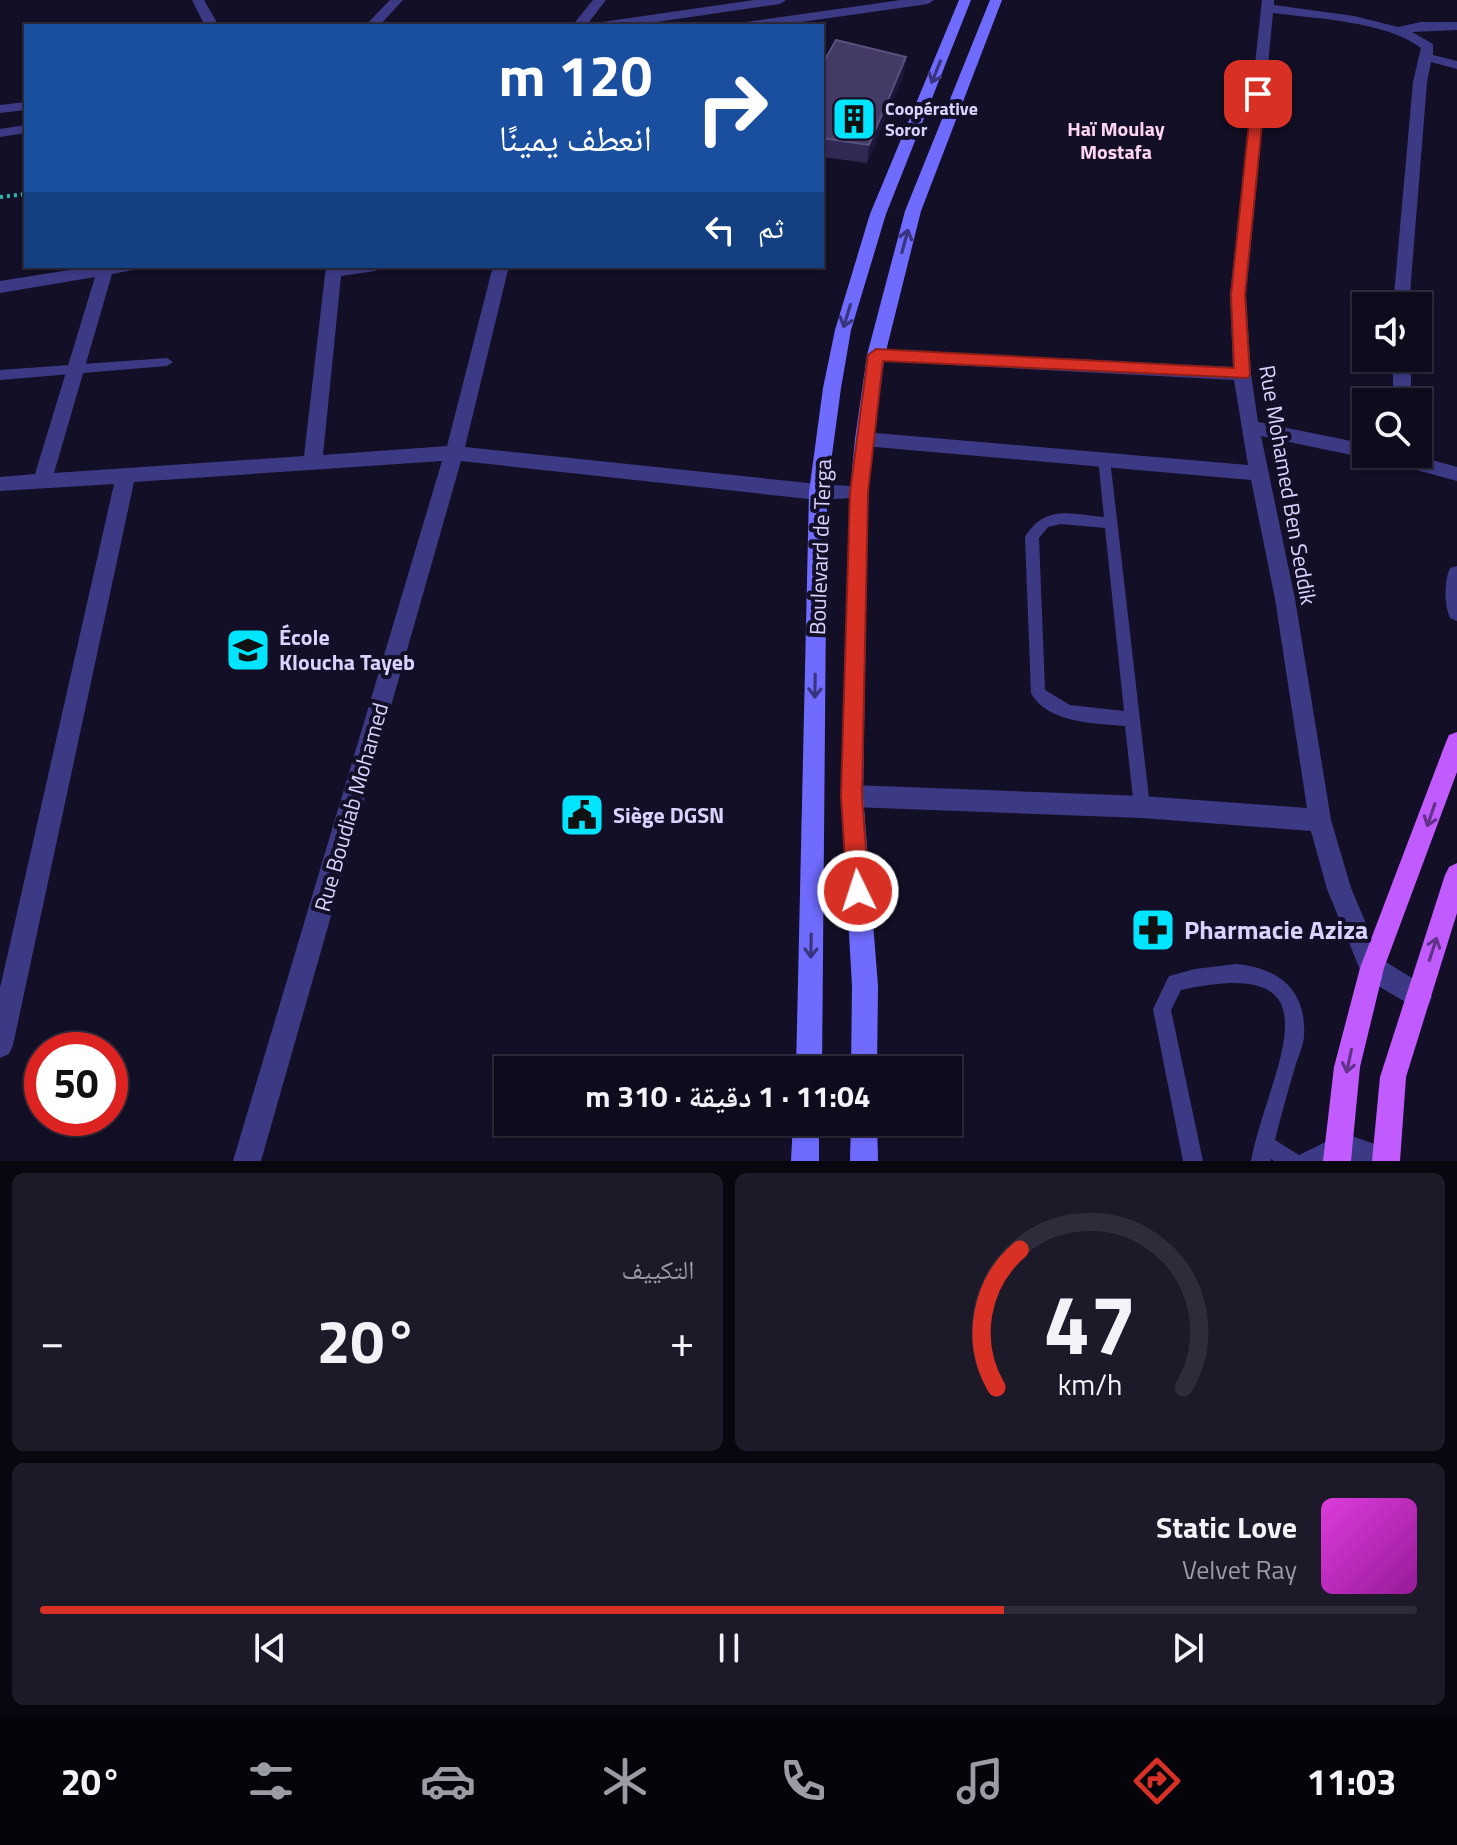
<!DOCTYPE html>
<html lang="ar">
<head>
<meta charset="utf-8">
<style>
	:root { --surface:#0e0b1c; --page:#1c1929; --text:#f1f3f6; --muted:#9b9ba3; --line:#2e2b3b; --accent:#d93025 }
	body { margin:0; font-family:"Titillium Web","Noto Naskh Arabic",sans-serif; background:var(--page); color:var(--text); direction:rtl; height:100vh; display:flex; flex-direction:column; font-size:30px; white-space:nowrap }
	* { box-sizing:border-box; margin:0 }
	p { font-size:26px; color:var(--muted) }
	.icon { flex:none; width:44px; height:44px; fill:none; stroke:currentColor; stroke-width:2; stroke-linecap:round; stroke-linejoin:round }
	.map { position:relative; height:1161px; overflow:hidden; direction:ltr }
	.side { display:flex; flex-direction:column; gap:12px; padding:12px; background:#08060f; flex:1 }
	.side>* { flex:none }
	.hud { position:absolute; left:24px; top:24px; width:800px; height:244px; border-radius:0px; box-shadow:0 2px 6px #0004,0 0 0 2px var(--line); direction:rtl; background:#1a4fa0; color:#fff; overflow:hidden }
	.tools { position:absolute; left:1352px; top:292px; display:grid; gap:16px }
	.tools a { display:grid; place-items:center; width:80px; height:80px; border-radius:0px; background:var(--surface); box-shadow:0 2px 6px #0004,0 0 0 2px var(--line); font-size:40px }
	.speed { position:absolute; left:24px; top:1032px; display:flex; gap:16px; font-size:40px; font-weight:700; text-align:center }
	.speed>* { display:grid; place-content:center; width:104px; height:104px; border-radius:50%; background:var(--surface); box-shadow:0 2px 6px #0004,0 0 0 2px var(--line); line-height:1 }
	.speed .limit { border:12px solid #d22; background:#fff; color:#111 }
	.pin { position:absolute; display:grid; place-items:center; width:68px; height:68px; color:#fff; margin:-34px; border-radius:16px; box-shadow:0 4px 12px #0006 }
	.me { position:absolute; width:88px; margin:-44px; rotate:356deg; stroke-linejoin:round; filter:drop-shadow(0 0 6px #0008) }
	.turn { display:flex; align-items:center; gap:28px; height:168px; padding:0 40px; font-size:36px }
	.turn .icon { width:104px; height:104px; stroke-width:2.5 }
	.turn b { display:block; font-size:56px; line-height:68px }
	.then { display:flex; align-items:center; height:76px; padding:0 40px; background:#0003; gap:16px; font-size:30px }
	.big { font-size:60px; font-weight:700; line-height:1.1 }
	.side .card { flex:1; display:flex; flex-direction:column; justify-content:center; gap:12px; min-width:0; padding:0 28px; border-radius:12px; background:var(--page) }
	.side .dial { align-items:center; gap:0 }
	.dial svg { height:208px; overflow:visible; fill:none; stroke:var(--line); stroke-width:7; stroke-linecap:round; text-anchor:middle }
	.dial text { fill:var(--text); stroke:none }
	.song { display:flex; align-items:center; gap:24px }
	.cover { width:96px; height:96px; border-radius:12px; background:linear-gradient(135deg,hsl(300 70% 55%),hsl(300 70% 35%)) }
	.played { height:8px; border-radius:4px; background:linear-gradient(90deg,var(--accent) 70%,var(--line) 70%) }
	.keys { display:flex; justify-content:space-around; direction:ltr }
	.heat { display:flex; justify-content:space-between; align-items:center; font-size:44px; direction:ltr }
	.side .tiles { flex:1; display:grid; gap:12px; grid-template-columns:1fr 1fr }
	.card:last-child { grid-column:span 2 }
	.trip { position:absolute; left:494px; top:1056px; width:468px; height:80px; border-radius:0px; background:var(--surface); box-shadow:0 2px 6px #0004,0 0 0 2px var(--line); font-weight:700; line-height:80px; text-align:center; direction:rtl }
	.dock { display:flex; height:128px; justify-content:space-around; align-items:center; background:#06040b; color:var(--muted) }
	.dock .icon { width:56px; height:56px }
	.dock .active { color:var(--accent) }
	.dock b { font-size:36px; color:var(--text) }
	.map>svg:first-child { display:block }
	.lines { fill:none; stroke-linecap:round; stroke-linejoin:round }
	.path { stroke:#2fb8b0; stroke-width:4; stroke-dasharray:3 4; stroke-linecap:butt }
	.lane { fill:#3d3a85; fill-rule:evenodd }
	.street { fill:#3d3a85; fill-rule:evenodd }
	.secondary { fill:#6f6bff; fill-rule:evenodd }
	.primary { fill:#c25bff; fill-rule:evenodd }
	.wall { fill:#312854 }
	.shaded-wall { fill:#1d163a }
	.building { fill:#433a66; stroke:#5a527e; stroke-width:2 }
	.oneway { stroke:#38347d }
	.oneway2 { stroke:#623188 }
	.route { fill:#d93025; stroke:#8d1f18; stroke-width:2 }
	.labels { text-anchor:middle; stroke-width:8; stroke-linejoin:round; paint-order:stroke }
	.far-poi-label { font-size:18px; font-weight:bold; fill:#d9d4ff; stroke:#130f26; text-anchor:start }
	.far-neighbourhood-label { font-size:20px; font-weight:bold; fill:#ffd6f0; stroke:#130f26 }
	.street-label { font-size:22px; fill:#d9d4ff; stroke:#130f26 }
	.poi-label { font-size:22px; font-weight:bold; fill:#d9d4ff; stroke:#130f26; text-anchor:start }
	.near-poi-label { font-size:26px; font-weight:bold; fill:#d9d4ff; stroke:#130f26; text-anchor:start }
</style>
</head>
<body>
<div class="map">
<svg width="1457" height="1161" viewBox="0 0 1457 1161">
	<rect width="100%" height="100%" fill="#130f26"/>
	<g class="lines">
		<polyline class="path" points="0,197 26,194"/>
		<g class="lane">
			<polygon points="167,358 173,362 167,366 0,380 0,370"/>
			<path d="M1104,454L1110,459L1150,807L1148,812L1142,815L1136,812L1134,807L1125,726C1095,723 1048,724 1031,693L1025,537C1045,504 1071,514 1104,517L1098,459ZM1061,524L1105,528L1124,711L1070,705L1045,690L1039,538L1048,527Z"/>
			<path d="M1236,964C1279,968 1307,990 1304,1037C1303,1047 1298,1057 1295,1067C1288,1091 1281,1115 1275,1140L1299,1155L1338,1136L1345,1138L1347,1145L1345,1152L1326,1161H1274L1271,1159V1161H1251C1268,1071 1348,953 1181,990L1171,1010L1203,1161H1183L1153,1009L1169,976L1195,969Z"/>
		</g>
		<g class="street">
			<polygon points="192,0 204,0 219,26 205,26"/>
			<polygon points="390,0 403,0 379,26 365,26"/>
			<polygon points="593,0 606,0 586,26 572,26"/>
			<polygon points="754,0 786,0 780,4 629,26 595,26 602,22"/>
			<polygon points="901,0 934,0 928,4 773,26 739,26 746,22"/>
			<path d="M1262,0H1274V5L1354,16L1398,27L1421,22H1457V30L1412,32L1433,44V55L1457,61V69L1431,62L1427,82L1409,306H1393L1413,82L1421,48C1386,21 1317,19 1273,13L1246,295L1251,374L1258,422L1366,444V454H1374L1366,458L1261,436L1295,599L1331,820L1351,888L1381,959L1428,988L1432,997L1428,1006L1419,1010L1363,977L1327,889L1311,831L1142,818L852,807L844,804L841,796L844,788L852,785L1142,796L1307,808L1275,599L1251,480L864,446L855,439L864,432L1248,465L1234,380L876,361L867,355L876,349L1233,367L1230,295Z"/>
			<polygon points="26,102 26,110 0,113 0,105"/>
			<polygon points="26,125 26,133 0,137 0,129"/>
			<polygon points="94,266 135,266 133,270 112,274 54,473 304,456 326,266 383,266 375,271 341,276 323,455 447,446 493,266 509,266 465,447 818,484 866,487 868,492 866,497 818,500 461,461 261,1161 233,1161 442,461 134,482 13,1045 9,1054 0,1058 0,988 114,484 0,491 0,477 35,474 95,277 0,293 0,281"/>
			<rect x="1393" y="358" width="18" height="44"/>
			<polygon points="1374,454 1410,454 1457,467 1457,481 1376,459"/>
			<path d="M1457,566V621L1450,618C1444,605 1444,581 1450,568Z"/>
			<polygon points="1338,1131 1394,1151 1398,1161 1345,1161 1328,1155 1324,1145 1328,1135"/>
		</g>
		<g class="secondary">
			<polygon points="959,0 971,0 886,214 851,330 841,388 827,492 822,1070 796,1070 809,492 823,388 835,330 870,214"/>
			<polygon points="990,0 1002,0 921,211 885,355 873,439 868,492 863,796 878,986 877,1070 851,1070 852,986 841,796 850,492 855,439 867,355 905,211"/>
			<polygon points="793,1122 819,1122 819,1161 791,1161"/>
			<polygon points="851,1122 877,1122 878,1161 850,1161"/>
		</g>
		<g class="primary">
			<polygon points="1457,732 1457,772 1384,968 1360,1067 1351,1161 1323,1161 1334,1067 1360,968 1446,742 1449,735"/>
			<polygon points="1457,863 1457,913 1406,1077 1400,1161 1372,1161 1380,1077 1445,875 1449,867"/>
		</g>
	</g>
	<polygon class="wall" points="906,57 903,76 867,163 822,157 822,65"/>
	<polygon class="shaded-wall" points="906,57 903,76 867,163 869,145"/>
	<polygon class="building" points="836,40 906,57 869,145 822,138 822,65"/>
	<defs><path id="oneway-shaft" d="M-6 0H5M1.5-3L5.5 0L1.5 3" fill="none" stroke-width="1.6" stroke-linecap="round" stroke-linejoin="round" transform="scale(2)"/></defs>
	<g class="oneway">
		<use href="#oneway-shaft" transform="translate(936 72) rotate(112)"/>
		<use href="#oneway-shaft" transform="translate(905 241) rotate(-75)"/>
		<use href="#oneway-shaft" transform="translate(847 316) rotate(107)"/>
		<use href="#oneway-shaft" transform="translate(815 686) rotate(91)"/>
		<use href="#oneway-shaft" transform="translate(811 946) rotate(91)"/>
	</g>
	<g class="oneway2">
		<use href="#oneway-shaft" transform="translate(1431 815) rotate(109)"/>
		<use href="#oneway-shaft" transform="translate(1433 949) rotate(-72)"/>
		<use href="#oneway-shaft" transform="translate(1349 1061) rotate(102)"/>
	</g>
	<polygon class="route" points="1258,90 1265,94 1245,295 1250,374 1248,378 883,361 868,492 862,796 869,891 866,899 858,902 850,899 847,891 841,796 850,492 868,355 876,349 1234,368 1231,295 1252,94"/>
	<defs>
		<g id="building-square" transform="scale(2.3)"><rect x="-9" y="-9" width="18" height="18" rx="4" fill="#00e5ff" stroke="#130f26"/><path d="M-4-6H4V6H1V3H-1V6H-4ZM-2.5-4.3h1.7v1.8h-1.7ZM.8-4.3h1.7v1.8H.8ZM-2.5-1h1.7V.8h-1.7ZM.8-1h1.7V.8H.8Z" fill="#111"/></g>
		<g id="school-square" transform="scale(2.3)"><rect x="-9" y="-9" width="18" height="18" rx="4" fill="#00e5ff" stroke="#130f26"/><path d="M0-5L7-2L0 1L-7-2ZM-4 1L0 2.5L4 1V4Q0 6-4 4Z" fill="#111"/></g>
		<g id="civic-square" transform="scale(2.3)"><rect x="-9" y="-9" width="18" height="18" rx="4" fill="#00e5ff" stroke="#130f26"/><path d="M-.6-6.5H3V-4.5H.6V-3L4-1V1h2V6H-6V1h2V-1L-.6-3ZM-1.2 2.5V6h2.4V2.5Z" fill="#111"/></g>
		<g id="pharmacy-square" transform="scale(2.3)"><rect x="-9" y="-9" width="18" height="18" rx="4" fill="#00e5ff" stroke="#130f26"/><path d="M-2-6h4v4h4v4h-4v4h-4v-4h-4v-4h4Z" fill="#111"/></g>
	</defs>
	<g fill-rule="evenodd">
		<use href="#building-square" x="854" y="119"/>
		<use href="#school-square" x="248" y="650"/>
		<use href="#civic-square" x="582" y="815"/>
		<use href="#pharmacy-square" x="1153" y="930"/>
	</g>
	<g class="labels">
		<g class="far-poi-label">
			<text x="885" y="115">Coopérative<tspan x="885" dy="21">Soror</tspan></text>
		</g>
		<g class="far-neighbourhood-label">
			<text x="1116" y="136">Haï Moulay<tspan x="1116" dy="23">Mostafa</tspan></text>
		</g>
		<g class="street-label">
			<text transform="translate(1288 485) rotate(80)" y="8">Rue Mohamed Ben Seddik</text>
			<text transform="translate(820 547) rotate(-88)" y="8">Boulevard de Terga</text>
			<text transform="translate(351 807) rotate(-74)" y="8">Rue Boudiab Mohamed</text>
		</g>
		<g class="poi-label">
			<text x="279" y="645">École<tspan x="279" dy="25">Kloucha Tayeb</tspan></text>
			<text x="613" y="823">Siège DGSN</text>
		</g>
		<g class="near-poi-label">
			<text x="1184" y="939">Pharmacie Aziza</text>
		</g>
	</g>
</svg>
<div class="tools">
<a><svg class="icon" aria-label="sound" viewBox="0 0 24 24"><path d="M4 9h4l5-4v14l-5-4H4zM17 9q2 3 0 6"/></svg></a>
<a><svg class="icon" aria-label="search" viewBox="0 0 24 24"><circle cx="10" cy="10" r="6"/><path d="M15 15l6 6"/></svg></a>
</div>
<div class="speed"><div class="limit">50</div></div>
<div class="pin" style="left:1258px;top:94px;background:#d93025"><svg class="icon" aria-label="arrive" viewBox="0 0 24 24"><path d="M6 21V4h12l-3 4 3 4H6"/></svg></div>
<svg class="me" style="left:858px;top:891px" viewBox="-20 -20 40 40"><circle r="17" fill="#d93025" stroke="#fff" stroke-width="3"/><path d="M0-11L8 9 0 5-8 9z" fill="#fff"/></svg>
<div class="trip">11:04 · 1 دقيقة · 310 m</div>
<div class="hud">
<div class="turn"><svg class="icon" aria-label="right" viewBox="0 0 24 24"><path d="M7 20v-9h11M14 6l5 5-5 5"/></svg><div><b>120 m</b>انعطف يمينًا</div></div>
<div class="then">ثم<svg class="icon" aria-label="left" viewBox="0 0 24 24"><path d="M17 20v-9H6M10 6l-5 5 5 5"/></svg></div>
</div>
</div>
<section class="side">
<div class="tiles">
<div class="card dial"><svg viewBox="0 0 100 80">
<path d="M14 69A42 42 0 1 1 86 69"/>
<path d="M14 69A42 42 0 0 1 23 16" stroke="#d93025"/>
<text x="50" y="56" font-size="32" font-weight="700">47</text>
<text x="50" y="72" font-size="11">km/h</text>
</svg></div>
<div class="card"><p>التكييف</p>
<div class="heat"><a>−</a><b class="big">20°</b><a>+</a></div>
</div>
<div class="card">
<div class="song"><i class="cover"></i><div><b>Static Love</b><p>Velvet Ray</p></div></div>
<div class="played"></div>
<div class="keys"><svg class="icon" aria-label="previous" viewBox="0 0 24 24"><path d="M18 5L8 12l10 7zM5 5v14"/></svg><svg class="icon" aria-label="pause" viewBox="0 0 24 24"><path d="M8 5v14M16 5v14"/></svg><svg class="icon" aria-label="next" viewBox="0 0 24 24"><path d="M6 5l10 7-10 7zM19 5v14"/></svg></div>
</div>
</div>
</section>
<nav class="dock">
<b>11:03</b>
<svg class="icon active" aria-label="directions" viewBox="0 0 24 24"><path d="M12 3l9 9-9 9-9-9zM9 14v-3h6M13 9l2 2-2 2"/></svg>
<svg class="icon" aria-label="music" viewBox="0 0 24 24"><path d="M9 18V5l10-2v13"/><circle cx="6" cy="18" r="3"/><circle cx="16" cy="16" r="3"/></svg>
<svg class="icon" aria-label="phone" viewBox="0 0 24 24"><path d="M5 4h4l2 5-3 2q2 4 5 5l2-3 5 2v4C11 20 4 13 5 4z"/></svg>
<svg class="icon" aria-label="climate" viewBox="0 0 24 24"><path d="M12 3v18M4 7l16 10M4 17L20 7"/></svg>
<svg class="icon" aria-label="car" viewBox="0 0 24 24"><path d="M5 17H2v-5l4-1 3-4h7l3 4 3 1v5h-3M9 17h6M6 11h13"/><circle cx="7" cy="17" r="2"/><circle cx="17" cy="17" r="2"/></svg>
<svg class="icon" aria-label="filters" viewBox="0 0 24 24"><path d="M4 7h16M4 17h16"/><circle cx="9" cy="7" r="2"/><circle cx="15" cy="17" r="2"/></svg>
<b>20°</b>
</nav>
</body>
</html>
